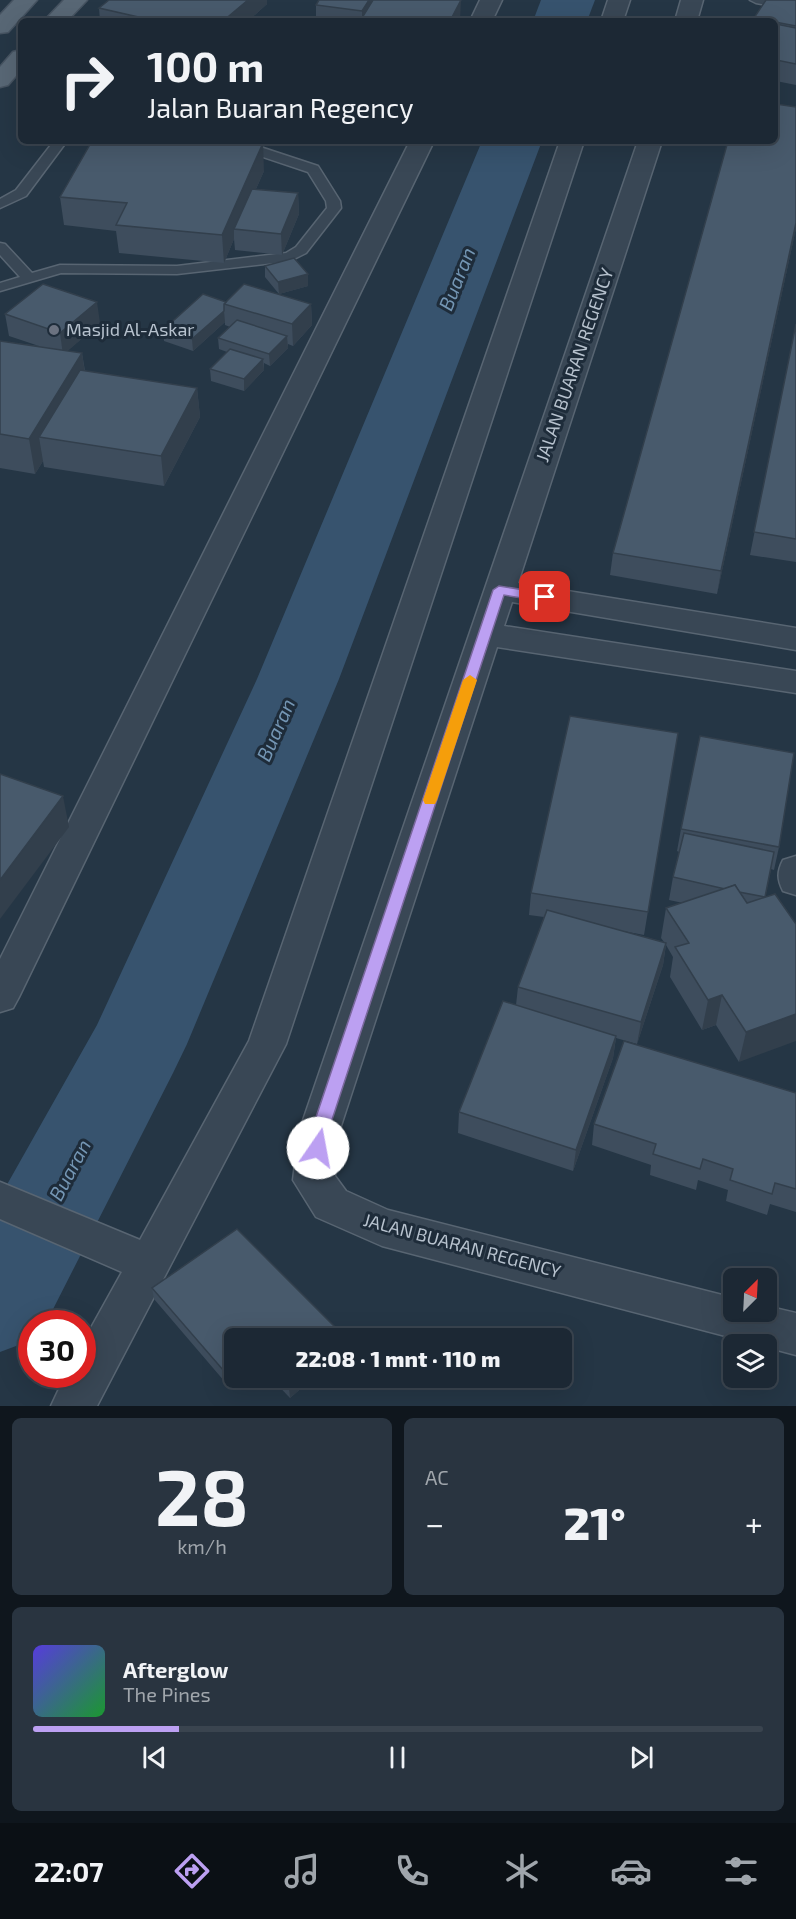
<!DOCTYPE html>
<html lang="id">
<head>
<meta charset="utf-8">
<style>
	:root { --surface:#1c2834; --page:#293440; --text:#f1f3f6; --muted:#a0a6ac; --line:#3a444f; --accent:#bca0f2 }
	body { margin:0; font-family:"Exo 2",sans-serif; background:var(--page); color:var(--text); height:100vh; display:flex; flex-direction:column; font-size:22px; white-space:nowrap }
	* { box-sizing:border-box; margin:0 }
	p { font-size:20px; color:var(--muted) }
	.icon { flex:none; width:33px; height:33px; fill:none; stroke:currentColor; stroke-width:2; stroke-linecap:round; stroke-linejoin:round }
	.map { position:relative; height:1406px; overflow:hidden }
	.side { display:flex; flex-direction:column; gap:12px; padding:12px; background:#0f161d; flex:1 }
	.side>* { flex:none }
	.top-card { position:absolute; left:18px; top:18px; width:760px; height:126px; border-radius:9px; box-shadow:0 6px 24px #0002,0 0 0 2px var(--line); background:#1c2834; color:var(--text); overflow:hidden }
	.needle { width:39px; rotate:24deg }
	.fabs { position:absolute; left:723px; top:1268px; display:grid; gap:12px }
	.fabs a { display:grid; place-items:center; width:54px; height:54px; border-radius:9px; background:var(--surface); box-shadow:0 6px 24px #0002,0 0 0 2px var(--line); font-size:30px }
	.speed { position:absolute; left:18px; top:1310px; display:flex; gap:12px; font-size:30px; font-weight:700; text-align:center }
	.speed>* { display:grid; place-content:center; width:78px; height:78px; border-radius:50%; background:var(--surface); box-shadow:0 6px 24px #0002,0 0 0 2px var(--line); line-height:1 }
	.speed .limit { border:9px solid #d22; background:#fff; color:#111 }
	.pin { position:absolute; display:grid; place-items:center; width:51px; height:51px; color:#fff; margin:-26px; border-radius:12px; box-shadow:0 3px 9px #0006 }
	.me { position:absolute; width:66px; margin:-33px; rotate:12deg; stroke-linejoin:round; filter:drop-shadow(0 0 4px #0008) }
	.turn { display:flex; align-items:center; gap:21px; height:126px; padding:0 30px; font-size:27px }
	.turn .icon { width:78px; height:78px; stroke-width:2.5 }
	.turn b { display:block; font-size:42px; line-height:51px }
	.big { font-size:45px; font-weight:800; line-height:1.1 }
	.side .widget { flex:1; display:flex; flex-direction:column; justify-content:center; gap:9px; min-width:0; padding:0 21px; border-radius:9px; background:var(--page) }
	.side .dial { align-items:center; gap:0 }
	.dial b { font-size:78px; line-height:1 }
	.song { display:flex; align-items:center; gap:18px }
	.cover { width:72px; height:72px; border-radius:9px; background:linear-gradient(135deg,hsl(250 70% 55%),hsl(130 70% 35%)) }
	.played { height:6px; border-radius:3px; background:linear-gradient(90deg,var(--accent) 20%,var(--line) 20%) }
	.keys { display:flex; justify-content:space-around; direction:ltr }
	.heat { display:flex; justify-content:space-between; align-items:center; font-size:33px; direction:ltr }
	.side .tiles { flex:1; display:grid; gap:12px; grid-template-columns:1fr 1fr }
	.widget:last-child { grid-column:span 2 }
	.trip { position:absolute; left:224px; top:1328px; width:348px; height:60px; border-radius:9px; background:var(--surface); box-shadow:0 6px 24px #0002,0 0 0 2px var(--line); font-weight:800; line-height:60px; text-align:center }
	.menu { display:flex; height:96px; justify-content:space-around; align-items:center; background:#0b1015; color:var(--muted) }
	.menu .icon { width:42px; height:42px }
	.menu .active { color:var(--accent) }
	.menu b { font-size:27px; color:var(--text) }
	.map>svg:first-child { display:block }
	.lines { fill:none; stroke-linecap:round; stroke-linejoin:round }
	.river { fill:#37536e; fill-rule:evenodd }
	.service-casing { stroke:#586572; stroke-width:3 }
	.minor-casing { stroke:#586572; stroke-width:3 }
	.primary-casing { stroke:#465361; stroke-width:3 }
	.service { fill:#394755; fill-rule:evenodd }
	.minor { fill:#394755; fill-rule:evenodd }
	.primary { fill:#586775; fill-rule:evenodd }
	.wall { fill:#3e4d5d }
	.shaded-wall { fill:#323f4c }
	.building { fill:#485a6c; stroke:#323f4c; stroke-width:1.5 }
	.route { fill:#bca0f2; stroke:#7a689d; stroke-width:1.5 }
	.slow { fill:#f59e0b }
	.worship-dot { fill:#6b7280; stroke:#1e2c3a; stroke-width:2 }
	.labels { text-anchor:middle; stroke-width:6; stroke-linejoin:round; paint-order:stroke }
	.poi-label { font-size:18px; fill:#b7c2ce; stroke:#1e2c3a; text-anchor:start }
	.street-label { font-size:18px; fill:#b7c2ce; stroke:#1e2c3a }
	.water-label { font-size:20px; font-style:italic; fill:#7496b4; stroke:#1e2c3a }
</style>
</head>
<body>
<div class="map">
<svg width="796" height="1406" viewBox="0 0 796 1406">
	<rect width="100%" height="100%" fill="#253645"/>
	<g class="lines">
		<g class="river">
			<polygon points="541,0 595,0 587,21 533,21"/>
			<polygon points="482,141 542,141 339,679 187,1044 173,1073 46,1323 32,1323 32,1340 0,1352 0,1197 97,1025 257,679"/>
		</g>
		<g class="service-casing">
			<g id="service">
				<polygon points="750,0 776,0 796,4 796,10 756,3"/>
				<polygon points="54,141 67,141 26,196 0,208 0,199 16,190"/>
				<polygon points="223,141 242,141 318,166 340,201 341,208 306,253 290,261 177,274 61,273 0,291 0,283 20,277 0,255 0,243 5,244 32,273 60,265 177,266 286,253 296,247 327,208 326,201 308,172 224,144"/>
			</g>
		</g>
		<g class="minor-casing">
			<g id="minor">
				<polygon points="480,0 502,0 492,21 470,21"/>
				<polygon points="608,0 630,0 623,21 601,21"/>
				<polygon points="681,0 703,0 697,21 675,21"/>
				<polygon points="410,141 434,141 19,997 13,1008 0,1012 0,959"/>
				<polygon points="560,141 584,141 286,1044 97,1406 51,1406 66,1374 82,1374 82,1344 122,1272 0,1219 0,1182 140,1240 249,1041"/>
				<polygon points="638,141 662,141 518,583 796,628 796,650 512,602 504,626 796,671 796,693 497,647 339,1132 335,1176 346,1191 388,1210 734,1298 734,1311 766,1311 766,1306 796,1313 796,1355 766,1347 766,1344 756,1344 382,1246 316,1217 293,1180 299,1132"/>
				<path d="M796,856V895L783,891C777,879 777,872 783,860Z"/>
			</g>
		</g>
		<g class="primary-casing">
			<g id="primary">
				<polygon points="14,0 37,0 8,32 0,33 0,15"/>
				<polygon points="64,0 87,0 67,21 44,21"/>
				<polygon points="21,50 21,70 8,85 0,87 0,67 13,52"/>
			</g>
		</g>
		<use href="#service" class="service"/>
		<use href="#minor" class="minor"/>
		<use href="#primary" class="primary"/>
	</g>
	<g class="wall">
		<polygon points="796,0 796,85 776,81 776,21 754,21 754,18"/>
		<polygon points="267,4 248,21 100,21 99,8"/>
		<polygon points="316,5 461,20 460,21 316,21"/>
		<polygon points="796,107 796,228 717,594 610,575 613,553"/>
		<polygon points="264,171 256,189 298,193 299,214 282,255 235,250 234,239 224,263 119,253 116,231 64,225 60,197"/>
		<polygon points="265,266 308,286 279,294 265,277"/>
		<polygon points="226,302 311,304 312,325 293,346 288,344 288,348 270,366 264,363 264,370 244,391 211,381 210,369 227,352 219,349 218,338 230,327 225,325 225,322 193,351 164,341 163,330"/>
		<polygon points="5,314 100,323 67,351 82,353 85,371 197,388 200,417 164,486 44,467 43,461 35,474 0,468 0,341 39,346 9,336"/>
		<polygon points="796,324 796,562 750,555"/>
		<polygon points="674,755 644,935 623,931 664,942 661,938 666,908 683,903 669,900 673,877 679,852 677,851 681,829 779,847 774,870 771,869 765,897 796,924 739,1062 716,1025 702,1030 670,977 673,957 666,945 663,965 637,1044 616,1038 613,1058 573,1171 458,1133 459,1112 516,1005 518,987 544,917 529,915 531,893"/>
		<polygon points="796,1093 796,1212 770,1204 767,1215 726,1201 728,1190 698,1180 696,1190 650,1175 651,1165 592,1145 594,1124"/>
		<polygon points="152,1288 234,1338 234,1377 246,1377 231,1389 154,1299"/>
		<polygon points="270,1377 314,1377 290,1398"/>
	</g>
	<g class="shaded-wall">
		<polygon points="248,0 267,0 267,4 248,21 223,21"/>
		<polygon points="369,0 381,0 362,21 362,11"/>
		<polygon points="461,0 460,21 450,21"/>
		<polygon points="263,143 264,171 238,229 234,229 234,239 224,263 222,235"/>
		<polygon points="298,193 299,214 282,255 281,234"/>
		<polygon points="796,223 796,228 717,594 721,571"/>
		<polygon points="308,274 308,286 279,294 278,282"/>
		<polygon points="97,302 100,323 63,355 60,333"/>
		<polygon points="311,304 312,325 293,346 292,324"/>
		<polygon points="224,311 225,322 193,351 192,339"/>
		<polygon points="287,336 288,348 270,366 269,354"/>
		<polygon points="82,353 87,388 39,437 43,461 35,474 29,439"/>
		<polygon points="263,359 264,370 244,391 244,379"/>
		<polygon points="197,388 200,417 164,486 161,456"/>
		<polygon points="63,796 69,827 0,919 0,880"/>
		<polygon points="666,943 663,965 637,1044 641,1022"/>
		<polygon points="722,995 716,1025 702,1030 708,1000"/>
		<polygon points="796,1014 796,1041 739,1062 746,1032"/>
		<polygon points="616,1036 613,1058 573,1171 576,1150"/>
		<polygon points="234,1375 234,1377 246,1377 231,1389 230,1378"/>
		<polygon points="301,1377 314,1377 290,1398 289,1388"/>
	</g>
	<g class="building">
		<polygon points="109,0 248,0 223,21 156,21 99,8"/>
		<polygon points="319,0 369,0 362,11 316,5"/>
		<polygon points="373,0 461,0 450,21 360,21"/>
		<polygon points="766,0 796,0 796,26 754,18"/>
		<polygon points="776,24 796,28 796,64 776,60"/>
		<polygon points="776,104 796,107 796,223 721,571 613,553 728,141 776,141"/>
		<polygon points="92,141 241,141 263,143 222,235 116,225 127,203 60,197"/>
		<polygon points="252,189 298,193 281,234 234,229"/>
		<polygon points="294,258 308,274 278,282 265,266"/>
		<polygon points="43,284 97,302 60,333 5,314"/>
		<polygon points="244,284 311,304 292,324 224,304"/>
		<polygon points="203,294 226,302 224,304 224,311 192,339 163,330"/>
		<polygon points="237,320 287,336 269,354 218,338"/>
		<polygon points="796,324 796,539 754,532"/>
		<polygon points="0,341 82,353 29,439 0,434"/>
		<polygon points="230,349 263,359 244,379 210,369"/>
		<polygon points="80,370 197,388 161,456 39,437"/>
		<polygon points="570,716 678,733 648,912 531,893"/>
		<polygon points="700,736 794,753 779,847 681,829"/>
		<polygon points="0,774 63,796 0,880"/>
		<polygon points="684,833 774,852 765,897 739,892 735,885 725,889 673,877"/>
		<polygon points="735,885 747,903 775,894 796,924 796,1014 746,1032 722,995 708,1000 675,947 689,943 666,908"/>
		<polygon points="547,910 666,943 641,1022 518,987"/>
		<polygon points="503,1001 616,1036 576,1150 459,1112"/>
		<polygon points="624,1041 796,1093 796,1189 775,1183 772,1194 730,1180 733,1169 703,1159 700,1169 653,1154 656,1144 594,1124"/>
		<polygon points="237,1229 346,1338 234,1338 234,1375 230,1378 152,1288"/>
		<polygon points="279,1377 301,1377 289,1388"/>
	</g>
	<polygon class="route" points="499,586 545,593 551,597 545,602 504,595 328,1132 323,1153 318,1155 312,1153 309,1148 311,1132 493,590"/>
	<polygon class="slow" points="470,675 477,680 437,800 435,804 425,804 423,800 463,680"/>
	<circle class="worship-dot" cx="54" cy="330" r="6"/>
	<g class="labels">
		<g class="poi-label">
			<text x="66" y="336">Masjid Al-Askar</text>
		</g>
		<g class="street-label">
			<text transform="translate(575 365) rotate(-71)" y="6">JALAN BUARAN REGENCY</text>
			<text transform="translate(462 1246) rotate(15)" y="6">JALAN BUARAN REGENCY</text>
		</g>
		<g class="water-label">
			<text transform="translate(457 279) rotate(-68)" y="7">Buaran</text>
			<text transform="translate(276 730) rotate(-66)" y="7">Buaran</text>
			<text transform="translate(70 1170) rotate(-62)" y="7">Buaran</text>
		</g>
	</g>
</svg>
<div class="fabs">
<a><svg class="needle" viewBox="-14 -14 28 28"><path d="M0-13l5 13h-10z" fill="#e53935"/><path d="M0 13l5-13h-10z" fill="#a0a6ac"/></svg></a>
<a><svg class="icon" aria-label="layers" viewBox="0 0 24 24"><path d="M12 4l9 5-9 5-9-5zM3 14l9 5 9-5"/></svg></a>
</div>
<div class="speed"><div class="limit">30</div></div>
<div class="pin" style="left:545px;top:597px;background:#d93025"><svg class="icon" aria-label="arrive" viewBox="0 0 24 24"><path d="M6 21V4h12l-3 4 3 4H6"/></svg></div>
<svg class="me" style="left:318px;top:1148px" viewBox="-20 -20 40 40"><circle r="19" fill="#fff"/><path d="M0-13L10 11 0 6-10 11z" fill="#bca0f2"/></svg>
<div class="trip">22:08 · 1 mnt · 110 m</div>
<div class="top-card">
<div class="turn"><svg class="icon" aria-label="right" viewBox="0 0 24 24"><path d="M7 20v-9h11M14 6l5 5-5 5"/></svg><div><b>100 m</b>Jalan Buaran Regency</div></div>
</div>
</div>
<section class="side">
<div class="tiles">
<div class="widget dial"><b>28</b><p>km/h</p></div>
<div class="widget"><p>AC</p>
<div class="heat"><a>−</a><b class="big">21°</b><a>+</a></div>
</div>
<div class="widget">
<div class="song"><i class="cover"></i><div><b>Afterglow</b><p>The Pines</p></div></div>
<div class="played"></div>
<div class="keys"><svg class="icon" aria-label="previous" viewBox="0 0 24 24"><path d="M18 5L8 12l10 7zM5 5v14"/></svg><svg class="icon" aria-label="pause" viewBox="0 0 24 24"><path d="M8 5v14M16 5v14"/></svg><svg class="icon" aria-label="next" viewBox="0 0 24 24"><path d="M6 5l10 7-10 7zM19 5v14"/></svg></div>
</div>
</div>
</section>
<nav class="menu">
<b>22:07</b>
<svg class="icon active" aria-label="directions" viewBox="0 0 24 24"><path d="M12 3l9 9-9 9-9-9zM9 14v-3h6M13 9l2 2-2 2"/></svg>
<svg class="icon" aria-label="music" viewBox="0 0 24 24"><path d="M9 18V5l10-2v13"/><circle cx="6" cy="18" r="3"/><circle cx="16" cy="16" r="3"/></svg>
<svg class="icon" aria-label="phone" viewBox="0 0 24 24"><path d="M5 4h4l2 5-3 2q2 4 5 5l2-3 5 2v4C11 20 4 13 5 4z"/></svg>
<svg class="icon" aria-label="climate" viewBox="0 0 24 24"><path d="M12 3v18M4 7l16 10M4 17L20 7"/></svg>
<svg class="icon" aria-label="car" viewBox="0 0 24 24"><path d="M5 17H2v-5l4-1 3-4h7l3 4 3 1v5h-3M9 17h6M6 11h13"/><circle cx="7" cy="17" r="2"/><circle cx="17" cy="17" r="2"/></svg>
<svg class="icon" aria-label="filters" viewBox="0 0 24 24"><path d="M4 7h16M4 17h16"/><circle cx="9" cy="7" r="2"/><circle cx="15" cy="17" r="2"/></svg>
</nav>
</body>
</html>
